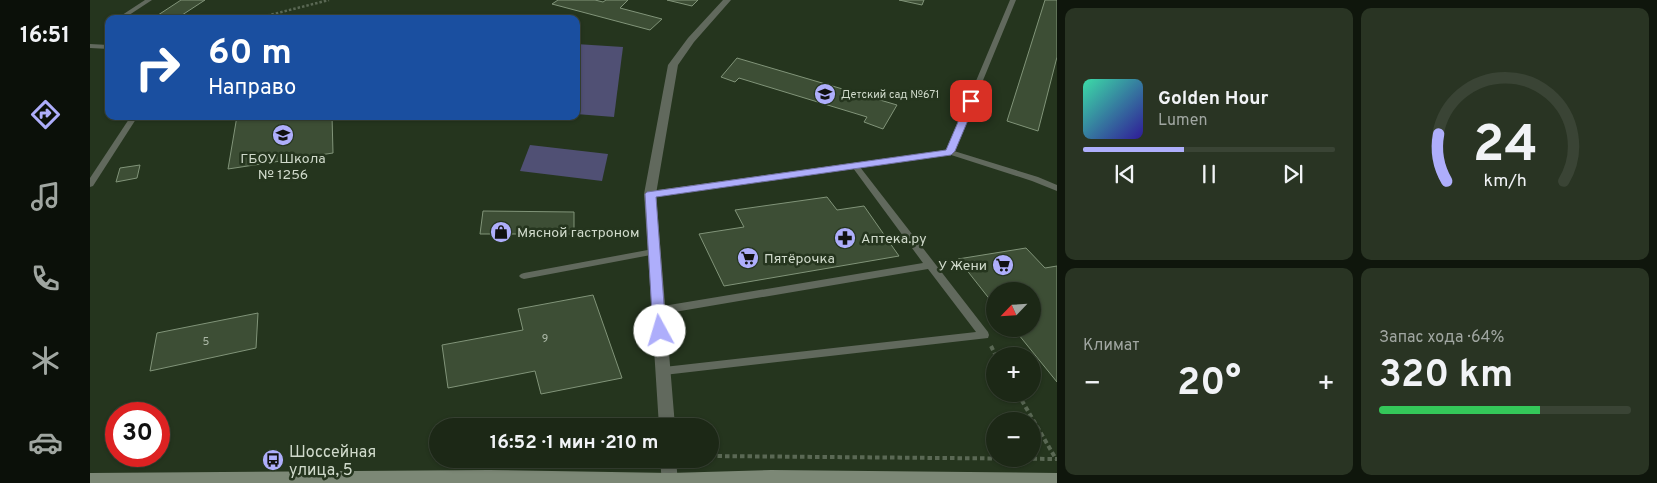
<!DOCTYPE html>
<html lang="ru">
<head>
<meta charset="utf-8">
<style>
	:root { --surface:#1c2816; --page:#293423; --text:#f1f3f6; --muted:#a0a6a1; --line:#3a4435; --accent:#aeaefb }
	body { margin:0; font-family:Overpass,sans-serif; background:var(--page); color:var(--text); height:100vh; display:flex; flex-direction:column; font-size:19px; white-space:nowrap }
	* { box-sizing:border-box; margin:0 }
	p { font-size:16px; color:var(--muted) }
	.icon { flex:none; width:28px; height:28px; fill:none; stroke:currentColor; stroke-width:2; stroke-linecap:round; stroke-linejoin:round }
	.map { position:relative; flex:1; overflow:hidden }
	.details { display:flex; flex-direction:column; gap:8px; padding:8px; background:#0f160c; width:600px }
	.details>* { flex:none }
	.top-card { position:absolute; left:15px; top:15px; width:475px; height:105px; border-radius:10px; box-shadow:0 1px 4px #0004,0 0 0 1px var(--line); background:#1a4fa0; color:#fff; overflow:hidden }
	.needle { width:32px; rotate:245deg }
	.tools { position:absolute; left:896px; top:282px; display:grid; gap:10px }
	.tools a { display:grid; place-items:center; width:55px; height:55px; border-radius:50%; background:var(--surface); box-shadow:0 1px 4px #0004,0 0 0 1px var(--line); font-size:25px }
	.speed { position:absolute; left:15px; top:402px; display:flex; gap:10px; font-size:25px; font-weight:700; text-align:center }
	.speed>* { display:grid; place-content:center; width:65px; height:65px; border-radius:50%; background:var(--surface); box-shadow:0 1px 4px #0004,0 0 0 1px var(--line); line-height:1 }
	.speed .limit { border:8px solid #d22; background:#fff; color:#111 }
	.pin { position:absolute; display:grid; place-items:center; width:42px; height:42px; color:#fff; margin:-21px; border-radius:10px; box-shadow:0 2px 8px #0006 }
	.me { position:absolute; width:55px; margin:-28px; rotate:354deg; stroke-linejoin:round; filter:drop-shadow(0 0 4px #0008) }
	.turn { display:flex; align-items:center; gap:18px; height:105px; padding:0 20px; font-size:22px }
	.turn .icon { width:65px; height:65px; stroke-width:2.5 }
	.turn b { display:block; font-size:35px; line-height:42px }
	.big { font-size:38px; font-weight:700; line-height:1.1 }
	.details .card { flex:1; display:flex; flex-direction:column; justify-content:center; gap:8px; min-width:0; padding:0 18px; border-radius:10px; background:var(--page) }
	.details .dial { align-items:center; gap:0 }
	.dial svg { height:130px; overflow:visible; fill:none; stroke:var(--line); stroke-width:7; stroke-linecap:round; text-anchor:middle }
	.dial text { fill:var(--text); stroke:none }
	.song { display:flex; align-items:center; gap:15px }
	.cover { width:60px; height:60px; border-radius:8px; background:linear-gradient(135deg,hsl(160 70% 55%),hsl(250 70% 35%)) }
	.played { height:5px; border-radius:2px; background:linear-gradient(90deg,var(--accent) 40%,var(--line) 40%) }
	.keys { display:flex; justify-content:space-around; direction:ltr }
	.heat { display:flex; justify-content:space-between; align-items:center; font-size:28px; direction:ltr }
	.charge { height:8px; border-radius:4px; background:linear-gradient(90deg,#34c759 64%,var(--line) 0) }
	.details .tiles { flex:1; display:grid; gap:8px; grid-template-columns:repeat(2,1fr) }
	.trip { position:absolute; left:339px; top:418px; width:290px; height:50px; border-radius:25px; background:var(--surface); box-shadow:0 1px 4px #0004,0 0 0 1px var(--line); font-weight:700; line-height:50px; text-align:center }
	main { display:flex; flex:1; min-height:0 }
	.menu { display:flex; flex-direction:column; width:90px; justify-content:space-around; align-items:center; background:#0b1009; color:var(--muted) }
	.menu .icon { width:35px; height:35px }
	.menu .current { color:var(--accent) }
	.menu b { font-size:22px; color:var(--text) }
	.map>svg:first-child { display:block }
	.green { fill:#505074 }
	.building { fill:#3d4e35; stroke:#819479 }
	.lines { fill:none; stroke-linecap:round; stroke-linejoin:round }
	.path-far1 { stroke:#5a6854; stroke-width:2.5; stroke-dasharray:2.5 2; stroke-linecap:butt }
	.path { stroke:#5a6854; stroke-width:4; stroke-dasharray:4.5 3; stroke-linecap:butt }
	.lane { fill:#61695d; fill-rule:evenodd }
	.street { fill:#61695d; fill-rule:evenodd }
	.secondary { fill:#7c8876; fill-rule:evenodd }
	.route { fill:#aeaefb; stroke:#7171a3 }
	.labels { text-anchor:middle; stroke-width:5; stroke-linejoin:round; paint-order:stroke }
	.far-poi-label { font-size:11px; fill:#d0dacb; stroke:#25351e; text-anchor:start }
	.number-label { font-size:11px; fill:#abb7a6 }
	.poi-label { font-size:14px; fill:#d0dacb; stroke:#25351e; text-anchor:start }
	.near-poi-label { font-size:16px; fill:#d0dacb; stroke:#25351e; text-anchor:start }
</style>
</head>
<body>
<main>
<nav class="menu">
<b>16:51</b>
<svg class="icon current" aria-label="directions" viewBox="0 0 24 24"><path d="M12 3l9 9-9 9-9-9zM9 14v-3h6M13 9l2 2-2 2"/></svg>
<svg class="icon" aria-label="music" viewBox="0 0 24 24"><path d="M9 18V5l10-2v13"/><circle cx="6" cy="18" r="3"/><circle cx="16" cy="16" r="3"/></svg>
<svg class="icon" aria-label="phone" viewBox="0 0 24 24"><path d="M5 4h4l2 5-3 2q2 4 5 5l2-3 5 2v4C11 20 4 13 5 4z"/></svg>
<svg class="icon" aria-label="climate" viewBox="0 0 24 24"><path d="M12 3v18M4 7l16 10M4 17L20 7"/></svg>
<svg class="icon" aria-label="car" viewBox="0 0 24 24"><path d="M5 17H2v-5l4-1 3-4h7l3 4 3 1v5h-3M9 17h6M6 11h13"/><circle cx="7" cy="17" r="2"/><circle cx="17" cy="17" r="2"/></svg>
</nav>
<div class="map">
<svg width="967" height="483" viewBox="0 0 967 483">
	<rect width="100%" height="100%" fill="#25351e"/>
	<g class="green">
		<polygon points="486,44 533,47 524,117 486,114"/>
		<polygon points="440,145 518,154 512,181 430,171"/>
	</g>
	<g class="building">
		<polygon points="91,0 115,0 86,19 62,19"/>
		<polygon points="468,0 505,0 513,2 516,0 538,0 530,8 572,19 560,30 462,4"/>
		<polygon points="577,0 608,0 602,6"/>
		<polygon points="809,0 834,0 832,5"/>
		<polygon points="955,0 967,0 967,57 948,131 917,121"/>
		<polygon points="647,58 807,105 793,129 774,122 777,117 649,78 645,82 631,77"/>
		<polygon points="147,116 242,116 243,153 138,169"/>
		<polygon points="50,165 47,178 26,182 30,168"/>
		<polygon points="737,197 747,210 774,206 809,256 634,286 609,234 654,227 645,210"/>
		<polygon points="393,211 484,212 484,234 390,234"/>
		<polygon points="936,248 955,268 967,266 967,382 924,329 942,329 942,291 905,291 905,306 868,259"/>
		<polygon points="503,295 532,378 451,394 445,371 358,388 352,345 433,330 428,309"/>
		<polygon points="168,313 166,348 60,371 67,333"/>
	</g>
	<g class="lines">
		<polyline class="path-far1" points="164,19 239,0"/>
		<g class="path">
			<polyline points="901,346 906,356"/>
			<polyline points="928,394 966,459"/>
			<polyline points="620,456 967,459"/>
		</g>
		<g class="lane">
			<polygon points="55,0 62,0 33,19 26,19"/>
			<polygon points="920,0 926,0 864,151 948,177 967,185 967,191 942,181 858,154 770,167 898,332 899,335 898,338 574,375 570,374 569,371 570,368 574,367 886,332 838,269 567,315 564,314 562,311 564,308 567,307 833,263 763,168 560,197 556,194 560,191 857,150"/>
			<polygon points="0,44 19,45 19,49 0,48"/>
			<polygon points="41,116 48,116 3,186 0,187 0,178"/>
			<polygon points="563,249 567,252 566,254 434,279 431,278 429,276 431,274 434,273"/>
		</g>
		<g class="street">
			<polygon points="633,0 641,0 604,42 588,65 566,194 585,426 569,426 554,194 578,65 598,38"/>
			<polygon points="570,459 586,459 588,483 572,483"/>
		</g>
		<polygon class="secondary" points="399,470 580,473 681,470 967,473 967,483 0,483 0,473"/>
	</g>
	<polygon class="route" points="881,98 886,101 865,151 861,155 566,197 576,331 574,335 570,336 565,335 563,331 555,194 557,192 856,150 877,101"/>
	<defs>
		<g id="school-disc" transform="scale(1.125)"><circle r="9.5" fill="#aeaefb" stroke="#25351e"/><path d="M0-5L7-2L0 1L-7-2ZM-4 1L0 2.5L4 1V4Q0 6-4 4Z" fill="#111"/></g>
		<g id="shop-disc" transform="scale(1.125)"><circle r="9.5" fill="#aeaefb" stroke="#25351e"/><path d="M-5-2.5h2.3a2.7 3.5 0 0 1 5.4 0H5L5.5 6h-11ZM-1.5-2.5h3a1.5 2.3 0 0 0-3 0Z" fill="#111"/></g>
		<g id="pharmacy-disc" transform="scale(1.125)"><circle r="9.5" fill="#aeaefb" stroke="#25351e"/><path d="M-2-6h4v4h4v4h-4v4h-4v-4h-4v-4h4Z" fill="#111"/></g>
		<g id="supermarket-disc" transform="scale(1.125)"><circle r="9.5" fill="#aeaefb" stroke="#25351e"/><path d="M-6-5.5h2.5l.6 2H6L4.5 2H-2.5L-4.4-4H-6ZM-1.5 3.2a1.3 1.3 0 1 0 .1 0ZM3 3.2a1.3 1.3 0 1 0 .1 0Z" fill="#111"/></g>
		<g id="bus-disc" transform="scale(1.125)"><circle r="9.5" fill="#aeaefb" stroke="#25351e"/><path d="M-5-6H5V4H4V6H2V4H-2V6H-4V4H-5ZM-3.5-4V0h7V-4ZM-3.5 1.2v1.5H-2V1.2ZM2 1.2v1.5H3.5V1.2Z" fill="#111"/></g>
	</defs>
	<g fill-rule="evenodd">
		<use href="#school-disc" x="735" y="94"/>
		<use href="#school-disc" x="193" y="135"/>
		<use href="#shop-disc" x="411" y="232"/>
		<use href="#pharmacy-disc" x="755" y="238"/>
		<use href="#supermarket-disc" x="658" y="258"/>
		<use href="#supermarket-disc" x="913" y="265"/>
		<use href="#bus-disc" x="183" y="460"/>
	</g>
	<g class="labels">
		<g class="far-poi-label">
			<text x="751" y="98">Детский сад №671</text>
		</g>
		<g class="number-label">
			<text x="455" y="342">9</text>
			<text x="116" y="345">5</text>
		</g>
		<g class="poi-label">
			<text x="193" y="163" text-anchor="middle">ГБОУ Школа<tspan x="193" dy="16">№ 1256</tspan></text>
			<text x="427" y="237">Мясной гастроном</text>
			<text x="771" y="243">Аптека.ру</text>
			<text x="674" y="263">Пятёрочка</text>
			<text x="897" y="270" text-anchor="end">У Жени</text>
		</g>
		<g class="near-poi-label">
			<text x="199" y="457">Шоссейная<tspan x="199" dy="18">улица, 5</tspan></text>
		</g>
	</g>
</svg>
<div class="tools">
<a><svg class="needle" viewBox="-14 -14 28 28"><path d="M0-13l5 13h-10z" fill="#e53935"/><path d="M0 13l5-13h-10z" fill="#a0a6a1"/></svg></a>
<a>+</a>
<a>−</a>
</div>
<div class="speed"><div class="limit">30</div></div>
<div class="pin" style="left:881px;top:101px;background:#d93025"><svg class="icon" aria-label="arrive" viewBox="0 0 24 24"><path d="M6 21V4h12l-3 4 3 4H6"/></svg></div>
<svg class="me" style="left:570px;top:331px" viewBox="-20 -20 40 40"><circle r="19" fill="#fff"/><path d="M0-13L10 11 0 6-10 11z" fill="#aeaefb"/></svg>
<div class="trip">16:52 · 1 мин · 210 m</div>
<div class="top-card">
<div class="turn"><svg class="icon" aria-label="right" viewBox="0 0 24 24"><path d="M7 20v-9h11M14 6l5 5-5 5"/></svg><div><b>60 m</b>Направо</div></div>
</div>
</div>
<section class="details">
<div class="tiles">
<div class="card">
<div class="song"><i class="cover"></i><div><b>Golden Hour</b><p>Lumen</p></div></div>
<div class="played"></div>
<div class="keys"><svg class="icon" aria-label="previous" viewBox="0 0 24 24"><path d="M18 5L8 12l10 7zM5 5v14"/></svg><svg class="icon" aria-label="pause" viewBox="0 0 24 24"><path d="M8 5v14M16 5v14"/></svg><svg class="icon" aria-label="next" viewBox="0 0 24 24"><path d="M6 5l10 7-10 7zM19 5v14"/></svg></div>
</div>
<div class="card dial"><svg viewBox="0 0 100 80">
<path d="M14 69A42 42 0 1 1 86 69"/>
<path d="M14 69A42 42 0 0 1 9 40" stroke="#aeaefb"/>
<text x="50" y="56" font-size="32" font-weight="700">24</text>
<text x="50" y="72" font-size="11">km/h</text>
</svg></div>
<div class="card"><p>Климат</p>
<div class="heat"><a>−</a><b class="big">20°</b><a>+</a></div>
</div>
<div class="card"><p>Запас хода · 64%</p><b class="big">320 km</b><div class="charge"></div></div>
</div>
</section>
</main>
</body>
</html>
